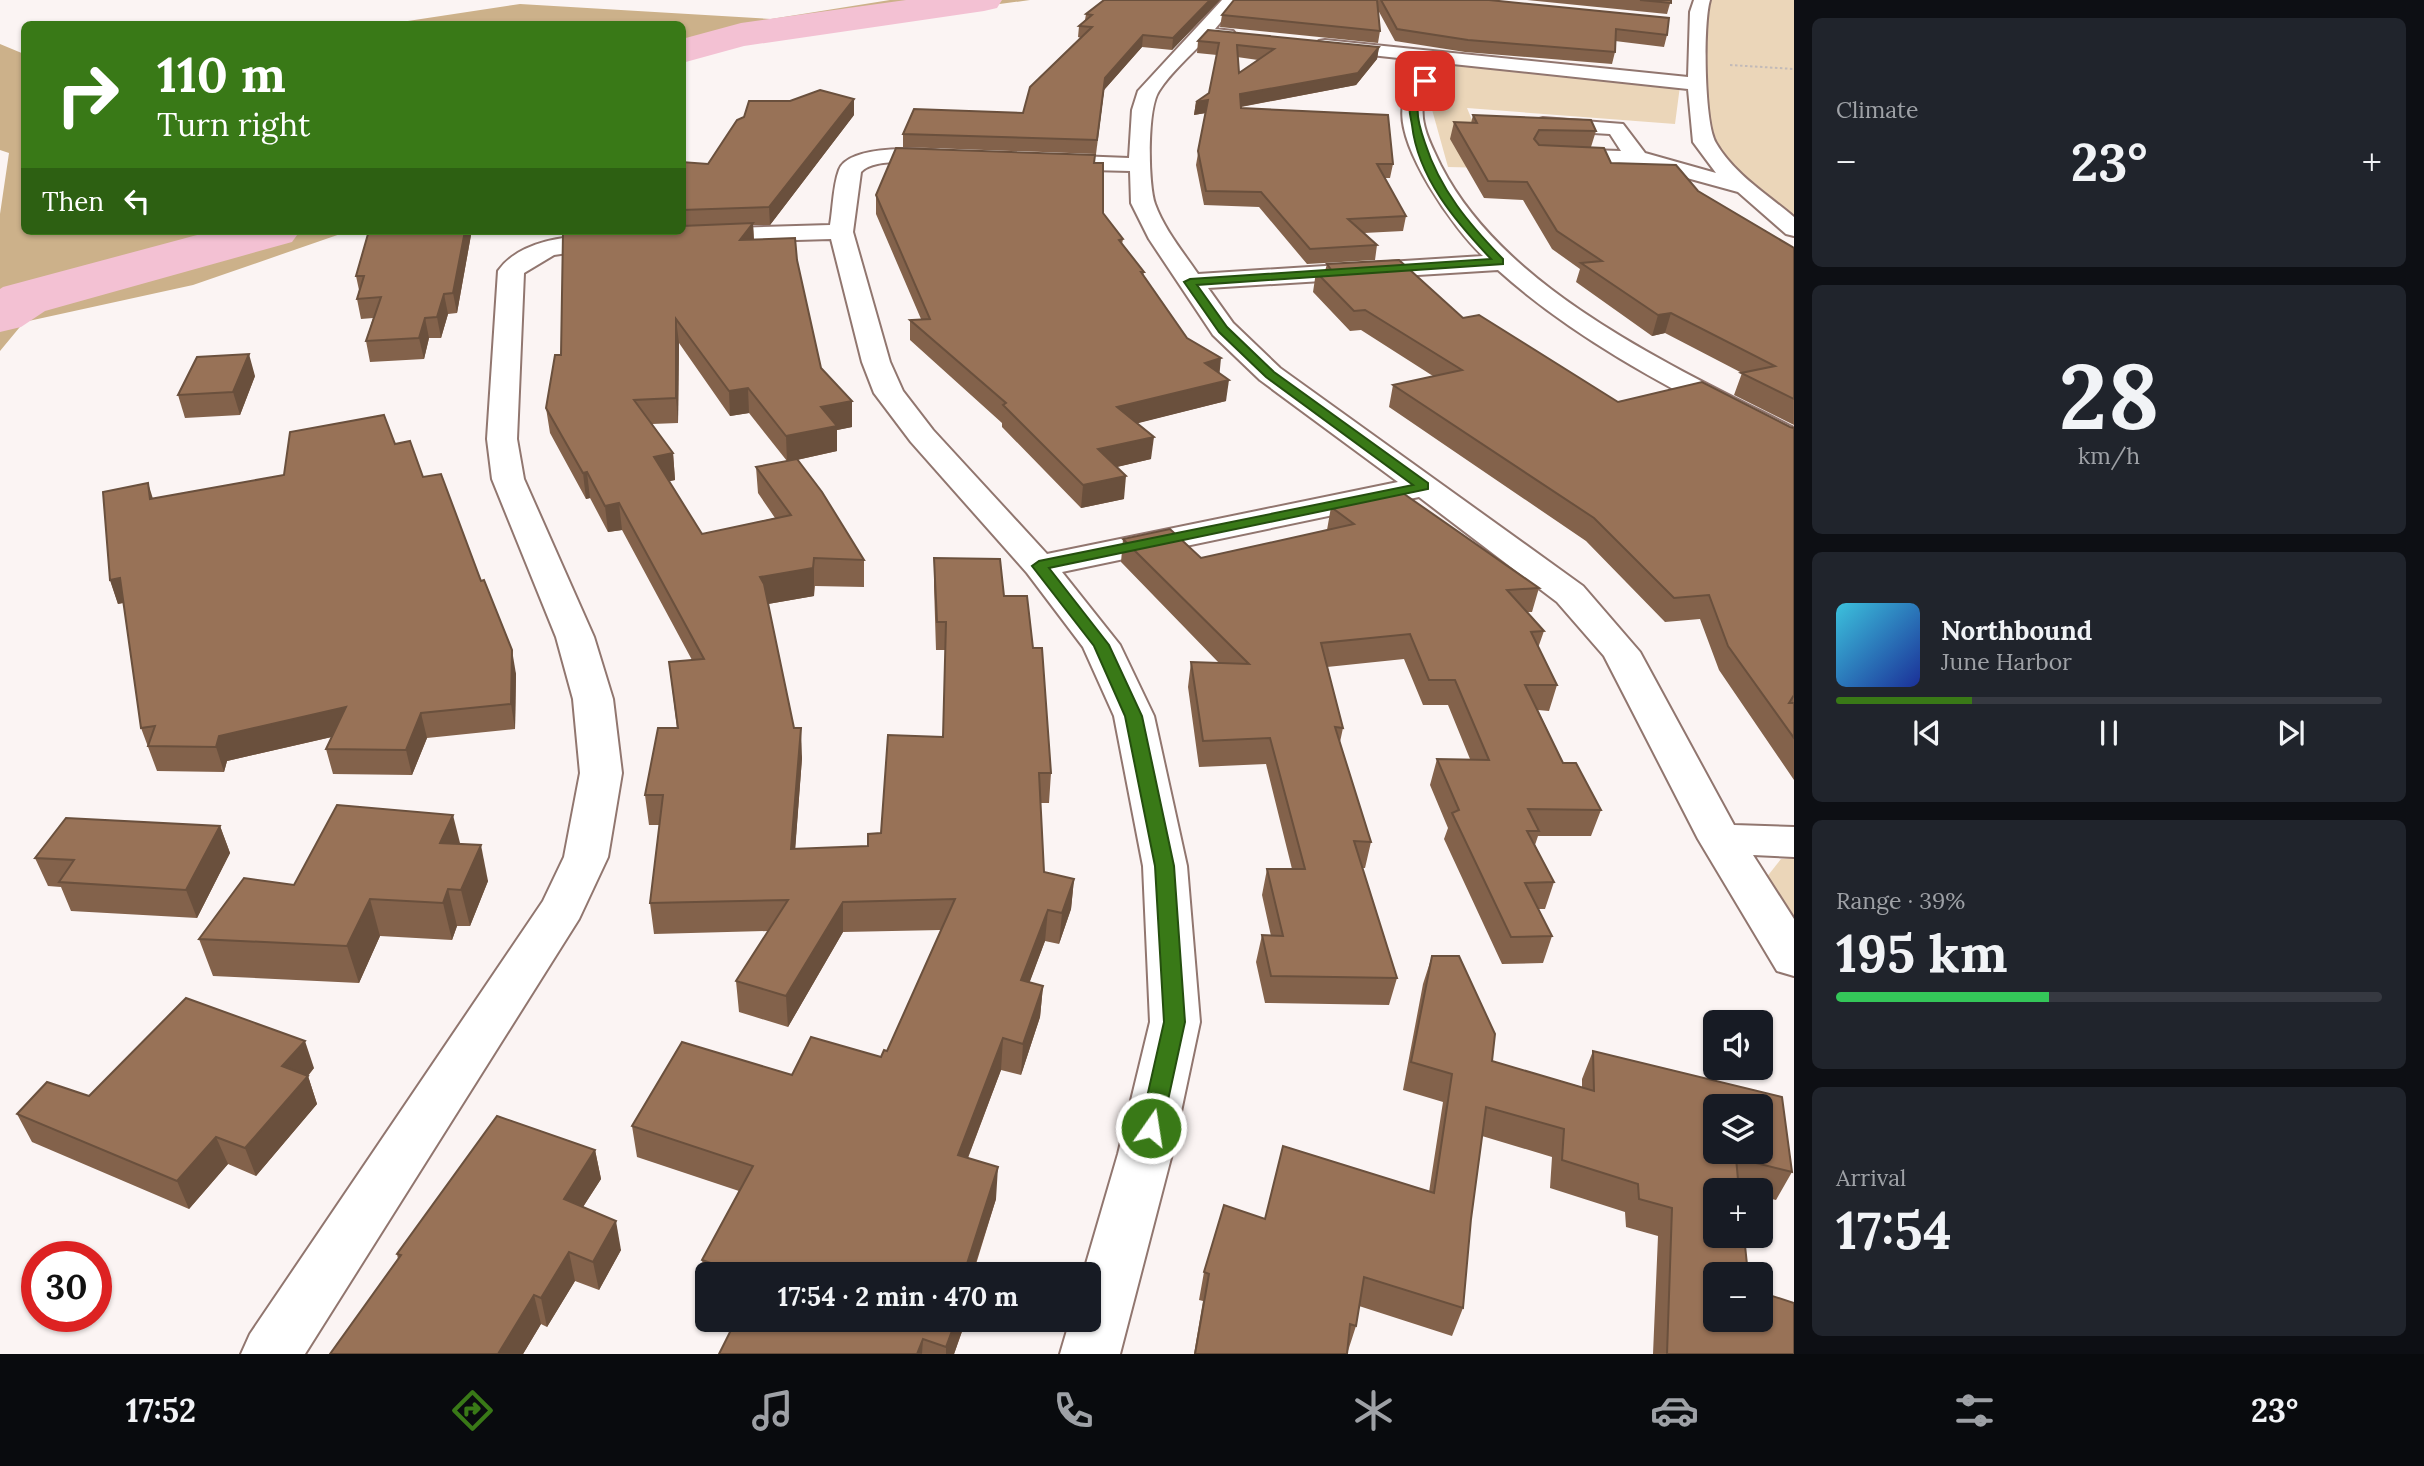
<!DOCTYPE html>
<html lang="en">
<head>
<meta charset="utf-8">
<style>
	:root { --surface:#171b24; --page:#20242c; --text:#f1f3f6; --muted:#9ea1a6; --line:#363941; --accent:#397917 }
	body { margin:0; font-family:Lora,serif; background:var(--page); color:var(--text); height:100vh; display:flex; flex-direction:column; font-size:26px; white-space:nowrap }
	* { box-sizing:border-box; margin:0 }
	p { font-size:23px; color:var(--muted) }
	.icon { flex:none; width:38px; height:38px; fill:none; stroke:currentColor; stroke-width:2; stroke-linecap:round; stroke-linejoin:round }
	.map { position:relative; flex:1; overflow:hidden }
	.drawer { display:flex; flex-direction:column; gap:18px; padding:18px; background:#0d0f14; width:630px }
	.drawer>* { flex:none }
	.banner { position:absolute; left:21px; top:21px; width:665px; height:214px; border-radius:10px; box-shadow:0 2px 5px #0004; background:#397917; color:#fff; overflow:hidden }
	.tools { position:absolute; left:1703px; top:1010px; display:grid; gap:14px }
	.tools a { display:grid; place-items:center; width:70px; height:70px; border-radius:10px; background:var(--surface); box-shadow:0 2px 5px #0004; font-size:35px }
	.speed { position:absolute; left:21px; top:1241px; display:flex; gap:14px; font-size:35px; font-weight:700; text-align:center }
	.speed>* { display:grid; place-content:center; width:91px; height:91px; border-radius:50%; background:var(--surface); box-shadow:0 2px 5px #0004; line-height:1 }
	.speed .limit { border:10px solid #d22; background:#fff; color:#111 }
	.pin { position:absolute; display:grid; place-items:center; width:60px; height:60px; color:#fff; margin:-30px; border-radius:14px; box-shadow:0 4px 10px #0006 }
	.me { position:absolute; width:77px; margin:-38px; rotate:13deg; stroke-linejoin:round; filter:drop-shadow(0 0 5px #0008) }
	.turn { display:flex; align-items:center; gap:24px; height:147px; padding:0 21px; font-size:32px }
	.turn .icon { width:91px; height:91px; stroke-width:2.5 }
	.turn b { display:block; font-size:49px; line-height:60px }
	.then { display:flex; align-items:center; height:66px; padding:0 21px; background:#0003; gap:14px; font-size:26px }
	.big { font-size:52px; font-weight:700; line-height:1.1 }
	.drawer .widget { flex:1; display:flex; flex-direction:column; justify-content:center; gap:10px; min-width:0; padding:0 24px; border-radius:10px; background:var(--page) }
	.drawer .dial { align-items:center; gap:0 }
	.dial b { font-size:91px; line-height:1 }
	.song { display:flex; align-items:center; gap:21px }
	.cover { width:84px; height:84px; border-radius:10px; background:linear-gradient(135deg,hsl(190 70% 55%),hsl(230 70% 35%)) }
	.played { height:7px; border-radius:4px; background:linear-gradient(90deg,var(--accent) 25%,var(--line) 25%) }
	.keys { display:flex; justify-content:space-around; direction:ltr }
	.heat { display:flex; justify-content:space-between; align-items:center; font-size:38px; direction:ltr }
	.charge { height:10px; border-radius:5px; background:linear-gradient(90deg,#34c759 39%,var(--line) 0) }
	.trip { position:absolute; left:695px; top:1262px; width:406px; height:70px; border-radius:10px; background:var(--surface); box-shadow:0 2px 5px #0004; font-weight:700; line-height:70px; text-align:center }
	.tab-bar { display:flex; height:112px; justify-content:space-around; align-items:center; background:#090b0e; color:var(--muted) }
	.tab-bar .icon { width:49px; height:49px }
	.tab-bar .on { color:var(--accent) }
	.tab-bar b { font-size:32px; color:var(--text) }
	main { display:flex; flex:1; min-height:0 }
	.map>svg:first-child { display:block }
	.green { fill:#ebd6b9 }
	.forest { fill:#ccb18a }
	.lines { fill:none; stroke-linecap:round; stroke-linejoin:round }
	.river { fill:#f3c1d3; fill-rule:evenodd }
	.minor-casing { stroke:#91766f; stroke-width:4 }
	.path { stroke:#c2bab8; stroke-width:2; stroke-dasharray:2.5 2.5; stroke-linecap:butt }
	.minor { fill:#fff; fill-rule:evenodd }
	.wall { fill:#83624b; fill-rule:evenodd }
	.shaded-wall { fill:#6a503d }
	.building { fill:#987257; stroke:#6a503d; stroke-width:2; fill-rule:evenodd }
	.route { fill:#397917; stroke:#254f0f; stroke-width:2 }
</style>
</head>
<body>
<main>
<div class="map">
<svg width="1794" height="1354" viewBox="0 0 1794 1354">
	<rect width="100%" height="100%" fill="#fbf4f3"/>
	<g class="green">
		<polygon points="1709,0 1794,0 1794,222 1733,170 1714,142 1705,86 1705,26"/>
		<polygon points="1450,62 1680,86 1675,124 1467,108 1492,168 1448,167 1431,106"/>
		<polygon points="1794,858 1794,932 1762,883 1781,859"/>
	</g>
	<g class="forest">
		<polygon points="890,0 1030,0 749,38 683,57 682,24 388,24 520,4 771,19"/>
		<polygon points="0,44 24,54 24,231 349,231 193,285 24,322 0,351 0,214 9,153 0,150"/>
	</g>
	<g class="lines">
		<g class="river">
			<polygon points="906,0 1002,0 997,8 984,11 744,46 682,63 682,39 741,23"/>
			<polygon points="212,231 300,231 292,242 45,311 21,327 0,332 0,289 3,287"/>
		</g>
		<g class="minor-casing">
			<g id="minor">
				<path d="M1222,0H1239L1215,29L1233,31L1236,35L1227,40L1206,39C1191,55 1171,72 1159,91C1147,109 1148,184 1155,204C1164,229 1183,252 1198,274L1483,256C1454,229 1395,146 1403,105C1406,89 1418,74 1426,61L1325,50L1316,45L1319,41L1325,40L1688,77L1690,12L1694,0H1710C1703,23 1704,123 1716,143C1734,174 1768,195 1794,217V236L1786,234L1738,192L1636,164L1548,160L1545,155L1548,150L1556,149L1621,151L1610,134L1543,130L1536,128L1533,124L1536,120L1543,118L1623,124L1645,153L1716,173L1693,142L1688,89L1443,63C1436,76 1425,91 1423,106C1420,126 1433,149 1441,166C1505,291 1674,367 1794,428V449L1783,447C1684,395 1581,345 1498,270L1208,288L1233,323L1280,368L1583,586L1640,652L1734,825L1794,827V857L1753,855L1794,919V976L1777,971L1698,839L1604,656L1557,602L1419,497L1062,572L1120,645L1154,716L1187,866L1200,1022L1172,1154L1120,1354H1060L1070,1320H1088V1274H1083L1118,1154L1150,1022L1143,866L1114,716L1083,647L1027,573L911,442L874,393L862,362L831,239L701,243L692,241L689,236L692,231L701,229L830,225C833,208 833,186 839,170C849,143 930,148 954,153L957,158L954,163L946,164C925,164 876,156 861,172L853,232L890,362L903,391L933,430L1047,554L1398,482L1260,380L1213,335L1149,239L1131,203L1130,171L1051,169L1043,167L1040,162L1043,157L1051,155L1129,158L1132,110L1138,91Z"/>
				<path d="M613,233L622,235L625,240L622,245L554,255L524,273L517,439L524,479L594,637L613,699L622,773L608,857L579,919L305,1354H241L250,1334L543,901L564,857L580,773L573,699L556,637L492,479L487,439L498,271C522,237 576,236 613,233Z"/>
			</g>
		</g>
		<polyline class="path" points="1730,65 1794,69"/>
		<use href="#minor" class="minor"/>
	</g>
	<g class="wall">
		<polygon points="1220,0 1172,50 1142,47 1104,90 1096,154 903,147 903,134 1023,113 1081,38 1078,37 1079,26 1085,20 1086,14"/>
		<polygon points="1234,0 1489,0 1667,35 1664,47 1615,41 1615,52 1612,64 1465,52 1395,41 1378,10 1380,31 1378,43 1220,27 1222,15"/>
		<polygon points="1527,0 1671,0 1667,14"/>
		<path d="M1198,41L1379,47L1377,59L1356,85L1241,107V108L1393,164L1390,178H1385L1406,216L1403,231L1364,233L1377,245L1375,260L1307,264L1259,207L1204,205L1196,165L1205,113L1194,115L1196,102L1209,93L1217,55L1197,53ZM1237,57L1258,60L1239,73Z"/>
		<path d="M854,115L770,225H753L754,240L797,260L821,368L852,427L837,430V451L797,460L864,560V587L815,586L814,596L768,604L794,728L802,758L795,849L868,846L881,833L943,737L946,650H936L934,586V558L1004,596L1033,648L1051,773L1049,803H1040L1044,872L1074,879L1071,909L1059,944L1045,941L1029,983L1043,986L1040,1017L1021,1075L1001,1070L968,1158L996,1199L973,1274H707V1292L702,1260L739,1191L637,1157L632,1126L792,1075L881,1057L887,1051L941,930L843,932L788,1027L739,1012L736,981L768,931L654,934L650,903L660,825H649L645,795L677,728L669,662L692,660L622,530L608,532L590,498L586,499L550,433L546,408L561,355L682,231V162L708,164ZM679,343L730,416L749,413L787,461L756,467L758,493L775,518L702,534L669,481L675,480L673,453L652,424L678,423Z"/>
		<polygon points="1473,115 1596,131 1591,147 1611,163 1698,191 1794,248 1794,425 1734,395 1742,373 1665,333 1652,336 1576,282 1580,269 1552,249 1523,200 1484,198 1450,139 1454,122 1471,123"/>
		<polygon points="1094,163 1103,213 1123,239 1122,244 1144,272 1143,276 1187,338 1219,373 1226,401 1137,423 1151,459 1116,467 1124,499 1081,508 1002,427 1002,423 910,340 910,320 921,319 876,214 876,195"/>
		<polygon points="471,235 457,313 448,314 441,338 429,338 424,359 370,362 366,341 373,318 361,319 357,299 359,290 356,276"/>
		<polygon points="1327,264 1463,318 1618,402 1794,428 1794,780 1719,670 1700,619 1665,622 1586,541 1389,407 1393,385 1433,376 1361,330 1350,331 1313,292 1316,272 1325,271"/>
		<polygon points="255,376 240,415 185,418 178,395"/>
		<polygon points="395,444 423,477 516,674 515,729 427,738 412,775 333,774 326,749 332,737 227,761 224,772 157,771 141,728 124,603 118,604 110,580 153,499 284,475"/>
		<polygon points="1331,507 1539,588 1532,612 1527,612 1544,631 1538,648 1557,685 1549,711 1538,710 1563,763 1601,810 1591,836 1538,836 1535,845 1554,882 1545,909 1538,909 1552,936 1543,963 1502,964 1444,839 1448,828 1430,785 1437,759 1470,759 1448,705 1423,705 1404,659 1327,667 1343,728 1340,742 1371,842 1365,868 1362,868 1397,978 1389,1005 1265,1003 1256,962 1262,935 1271,936 1262,895 1267,869 1292,869 1266,764 1199,767 1188,687 1191,662 1219,663 1121,562 1123,539 1201,558 1327,530"/>
		<polygon points="220,826 230,853 197,918 71,911 61,887 48,886 35,858"/>
		<polygon points="460,844 488,881 470,926 457,926 452,940 380,936 359,983 213,976 199,939 294,885"/>
		<polygon points="1432,956 1492,1061 1582,1087 1582,1079 1593,1051 1792,1172 1776,1200 1760,1196 1760,1190 1715,1190 1715,1274 1794,1354 1653,1354 1658,1236 1626,1227 1625,1212 1550,1188 1552,1157 1482,1136 1471,1219 1463,1308 1452,1336 1359,1306 1356,1326 1347,1354 1194,1354 1203,1301 1199,1300 1204,1272 1265,1219 1429,1192 1443,1102 1403,1090 1423,984"/>
		<polygon points="314,1068 308,1076 317,1104 256,1176 228,1164 189,1209 32,1142 17,1114 89,1096"/>
		<polygon points="595,1150 601,1179 583,1207 621,1250 599,1290 575,1281 547,1327 541,1324 523,1354 330,1354 398,1259 397,1254"/>
		<polygon points="966,1320 954,1354 719,1354"/>
	</g>
	<g class="shaded-wall">
		<polygon points="1210,0 1220,0 1172,50 1173,38"/>
		<polygon points="1143,35 1142,47 1104,90 1096,154 1105,78"/>
		<polygon points="1379,47 1377,59 1356,85 1239,107 1240,94"/>
		<polygon points="854,99 854,115 770,225 769,207"/>
		<polygon points="1208,100 1206,113 1194,115 1196,102"/>
		<polygon points="753,223 754,245 740,240"/>
		<polygon points="465,231 470,231 471,235 457,313 453,293"/>
		<polygon points="444,294 448,314 441,338 437,317"/>
		<polygon points="1671,313 1665,333 1652,336 1658,315"/>
		<polygon points="425,318 429,338 424,359 419,338"/>
		<polygon points="676,319 679,343 678,423 676,398"/>
		<polygon points="249,354 255,376 240,415 233,392"/>
		<polygon points="1221,358 1219,379 1205,363"/>
		<polygon points="1229,380 1226,401 1115,429 1117,407"/>
		<polygon points="748,388 749,413 730,416 729,391"/>
		<polygon points="852,401 852,427 837,430 837,451 787,462 786,436 821,407"/>
		<polygon points="1154,437 1151,459 1096,472 1098,449"/>
		<polygon points="673,453 675,480 657,484 654,457"/>
		<polygon points="587,472 590,498 586,499 583,473"/>
		<polygon points="1126,476 1124,499 1081,508 1083,485"/>
		<polygon points="148,483 155,505 150,499"/>
		<polygon points="619,503 622,530 608,532 605,506"/>
		<polygon points="814,558 814,596 762,605 760,577"/>
		<polygon points="120,578 129,601 118,604 110,580"/>
		<polygon points="512,650 516,674 515,729 511,704"/>
		<polygon points="346,707 353,732 227,761 224,772 216,747 219,736"/>
		<polygon points="421,713 427,738 412,775 406,750"/>
		<polygon points="801,728 802,758 793,879 791,849"/>
		<polygon points="453,815 462,851 440,843"/>
		<polygon points="220,826 230,853 197,918 186,890"/>
		<polygon points="481,845 488,881 470,926 461,890"/>
		<polygon points="1074,879 1071,909 1059,944 1062,913"/>
		<polygon points="448,889 457,926 452,940 443,903"/>
		<polygon points="370,899 380,936 359,983 347,946"/>
		<polygon points="843,902 843,932 788,1027 786,996"/>
		<polygon points="1048,910 1045,941 1019,1011 1021,980"/>
		<polygon points="1043,986 1040,1017 1021,1075 1023,1044"/>
		<polygon points="1003,1038 1001,1070 957,1186 958,1155"/>
		<polygon points="305,1041 314,1068 304,1080 308,1076 317,1104 256,1176 245,1148 282,1066"/>
		<polygon points="216,1137 228,1164 189,1209 177,1181"/>
		<polygon points="595,1150 601,1179 570,1227 564,1199"/>
		<polygon points="998,1167 996,1199 972,1274 965,1270"/>
		<polygon points="616,1221 621,1250 599,1290 593,1262"/>
		<polygon points="569,1252 575,1281 547,1327 541,1298"/>
		<polygon points="534,1295 541,1324 523,1354 498,1354"/>
		<polygon points="956,1320 966,1320 954,1354 946,1354 946,1347"/>
		<polygon points="923,1339 922,1354 917,1354"/>
	</g>
	<g class="building">
		<polygon points="1104,0 1210,0 1173,38 1143,35 1105,78 1097,140 903,134 914,109 1023,113 1030,87 1092,27 1079,26 1092,15 1086,14"/>
		<polygon points="1234,0 1377,0 1380,31 1222,15"/>
		<polygon points="1381,0 1489,0 1669,18 1667,35 1616,29 1615,52 1468,40 1397,29"/>
		<polygon points="1640,0 1671,0 1671,3"/>
		<path d="M1208,30L1379,47L1358,73L1240,94L1241,108L1388,115L1393,164H1377L1406,216L1348,219L1377,245L1310,249L1261,192L1206,191L1198,151L1208,100L1196,102L1209,93L1219,43L1198,41ZM1237,45L1274,49L1239,73Z"/>
		<polygon points="820,90 854,99 769,207 682,210 682,162 708,164 737,120 744,117 749,101 790,101"/>
		<polygon points="1473,115 1591,120 1596,131 1539,130 1534,139 1539,145 1604,148 1611,163 1676,165 1698,191 1794,248 1794,399 1741,373 1775,366 1671,313 1658,315 1581,263 1602,261 1557,231 1527,182 1488,181 1454,122 1477,123"/>
		<polygon points="896,148 1095,155 1094,163 1103,163 1103,213 1123,239 1119,240 1144,272 1141,272 1187,338 1221,358 1205,363 1229,380 1117,407 1154,437 1098,449 1126,476 1083,485 1003,405 1006,403 910,320 930,319 876,195"/>
		<polygon points="753,223 740,240 795,238 797,260 821,368 852,401 821,407 837,426 786,436 748,388 729,391 676,319 676,398 634,400 673,453 654,457 702,534 791,515 756,467 797,459 822,492 864,560 814,558 813,568 760,577 764,584 794,728 801,728 791,849 868,846 868,834 881,833 888,735 943,737 946,622 937,622 934,558 1000,559 1004,596 1027,596 1033,648 1042,648 1051,773 1039,773 1044,872 1074,879 1062,913 1048,910 1021,980 1043,986 1023,1044 1003,1038 958,1155 998,1167 965,1270 973,1272 972,1274 742,1274 702,1260 753,1166 632,1126 682,1042 792,1075 811,1037 881,1057 884,1050 887,1051 955,899 843,902 786,996 736,981 788,900 650,903 663,795 645,795 658,728 678,728 669,662 704,659 619,503 605,506 587,472 583,473 546,408 555,355 561,355 563,233 572,231 682,231 682,226"/>
		<polygon points="380,231 465,231 453,293 444,294 437,317 425,318 419,338 366,341 381,297 357,299 364,276 356,276 368,234 379,234"/>
		<polygon points="1399,260 1463,318 1479,315 1618,402 1702,382 1790,427 1794,428 1794,695 1789,703 1794,703 1794,738 1728,646 1709,595 1674,598 1594,518 1393,385 1462,370 1365,310 1354,311 1316,272 1332,271 1327,264"/>
		<polygon points="249,354 233,392 178,395 197,357"/>
		<polygon points="384,415 395,444 410,441 423,477 441,474 481,581 484,580 512,650 511,704 421,713 406,750 326,749 346,707 219,736 216,747 148,746 155,726 141,728 120,578 110,580 103,492 148,483 150,499 284,475 290,432"/>
		<polygon points="1397,489 1539,588 1507,590 1544,631 1531,632 1557,685 1525,685 1563,763 1576,763 1601,810 1528,809 1539,831 1527,831 1554,882 1525,883 1552,936 1511,937 1452,813 1459,810 1437,759 1489,760 1455,680 1429,680 1410,634 1321,643 1343,728 1335,727 1371,842 1354,841 1397,978 1271,976 1262,935 1283,936 1267,869 1305,869 1270,738 1203,741 1191,662 1249,664 1123,539 1170,529 1201,558 1354,524 1331,507"/>
		<polygon points="337,805 453,815 440,843 481,845 461,890 448,889 443,903 370,899 347,946 199,939 244,878 294,885"/>
		<polygon points="66,818 220,826 186,890 59,882 74,860 35,858"/>
		<path d="M1432,956H1459L1495,1034L1492,1061L1594,1091L1593,1051L1782,1097L1792,1172L1736,1158L1739,1190H1715V1236H1744L1748,1274H1715V1320H1760V1292L1794,1303V1354H1667L1672,1208L1639,1199L1638,1184L1562,1160L1564,1129L1486,1107L1471,1219L1463,1308L1364,1277L1356,1326L1350,1324L1347,1354H1195L1209,1274L1204,1272L1224,1205L1265,1219L1283,1146L1434,1193L1452,1074L1411,1062ZM1715,1106H1760V1152H1715Z"/>
		<polygon points="186,998 305,1041 282,1066 308,1076 245,1148 216,1137 177,1181 17,1114 47,1082 89,1096"/>
		<polygon points="497,1116 595,1150 564,1199 616,1221 593,1262 569,1252 541,1298 534,1295 498,1354 330,1354 401,1255 397,1254"/>
		<polygon points="736,1320 956,1320 946,1347 923,1339 917,1354 719,1354"/>
	</g>
	<path class="route" d="M1423,79L1429,81C1426,88 1419,98 1418,105C1416,117 1421,132 1425,143C1440,190 1469,224 1503,259V264L1197,285L1227,327L1274,372L1428,483V489L1049,568L1109,645L1142,716L1174,866L1185,1022L1162,1128L1159,1134L1151,1137L1143,1134L1140,1128L1164,1022L1155,866L1125,716L1094,646L1032,566L1039,561L1413,485L1266,377L1219,332L1184,282L1190,279L1491,259C1456,222 1418,178 1412,125C1411,118 1408,109 1410,103C1412,95 1419,86 1423,79Z"/>
</svg>
<div class="tools">
<a><svg class="icon" aria-label="sound" viewBox="0 0 24 24"><path d="M4 9h4l5-4v14l-5-4H4zM17 9q2 3 0 6"/></svg></a>
<a><svg class="icon" aria-label="layers" viewBox="0 0 24 24"><path d="M12 4l9 5-9 5-9-5zM3 14l9 5 9-5"/></svg></a>
<a>+</a>
<a>−</a>
</div>
<div class="speed"><div class="limit">30</div></div>
<div class="pin" style="left:1425px;top:81px;background:#d93025"><svg class="icon" aria-label="arrive" viewBox="0 0 24 24"><path d="M6 21V4h12l-3 4 3 4H6"/></svg></div>
<svg class="me" style="left:1151px;top:1128px" viewBox="-20 -20 40 40"><circle r="17" fill="#397917" stroke="#fff" stroke-width="3"/><path d="M0-11L8 9 0 5-8 9z" fill="#fff"/></svg>
<div class="trip">17:54 · 2 min · 470 m</div>
<div class="banner">
<div class="turn"><svg class="icon" aria-label="right" viewBox="0 0 24 24"><path d="M7 20v-9h11M14 6l5 5-5 5"/></svg><div><b>110 m</b>Turn right</div></div>
<div class="then">Then<svg class="icon" aria-label="left" viewBox="0 0 24 24"><path d="M17 20v-9H6M10 6l-5 5 5 5"/></svg></div>
</div>
</div>
<section class="drawer">
<div class="widget"><p>Climate</p>
<div class="heat"><a>−</a><b class="big">23°</b><a>+</a></div>
</div>
<div class="widget dial"><b>28</b><p>km/h</p></div>
<div class="widget">
<div class="song"><i class="cover"></i><div><b>Northbound</b><p>June Harbor</p></div></div>
<div class="played"></div>
<div class="keys"><svg class="icon" aria-label="previous" viewBox="0 0 24 24"><path d="M18 5L8 12l10 7zM5 5v14"/></svg><svg class="icon" aria-label="pause" viewBox="0 0 24 24"><path d="M8 5v14M16 5v14"/></svg><svg class="icon" aria-label="next" viewBox="0 0 24 24"><path d="M6 5l10 7-10 7zM19 5v14"/></svg></div>
</div>
<div class="widget"><p>Range · 39%</p><b class="big">195 km</b><div class="charge"></div></div>
<div class="widget"><p>Arrival</p><b class="big">17:54</b></div>
</section>
</main>
<nav class="tab-bar">
<b>17:52</b>
<svg class="icon on" aria-label="directions" viewBox="0 0 24 24"><path d="M12 3l9 9-9 9-9-9zM9 14v-3h6M13 9l2 2-2 2"/></svg>
<svg class="icon" aria-label="music" viewBox="0 0 24 24"><path d="M9 18V5l10-2v13"/><circle cx="6" cy="18" r="3"/><circle cx="16" cy="16" r="3"/></svg>
<svg class="icon" aria-label="phone" viewBox="0 0 24 24"><path d="M5 4h4l2 5-3 2q2 4 5 5l2-3 5 2v4C11 20 4 13 5 4z"/></svg>
<svg class="icon" aria-label="climate" viewBox="0 0 24 24"><path d="M12 3v18M4 7l16 10M4 17L20 7"/></svg>
<svg class="icon" aria-label="car" viewBox="0 0 24 24"><path d="M5 17H2v-5l4-1 3-4h7l3 4 3 1v5h-3M9 17h6M6 11h13"/><circle cx="7" cy="17" r="2"/><circle cx="17" cy="17" r="2"/></svg>
<svg class="icon" aria-label="filters" viewBox="0 0 24 24"><path d="M4 7h16M4 17h16"/><circle cx="9" cy="7" r="2"/><circle cx="15" cy="17" r="2"/></svg>
<b>23°</b>
</nav>
</body>
</html>
